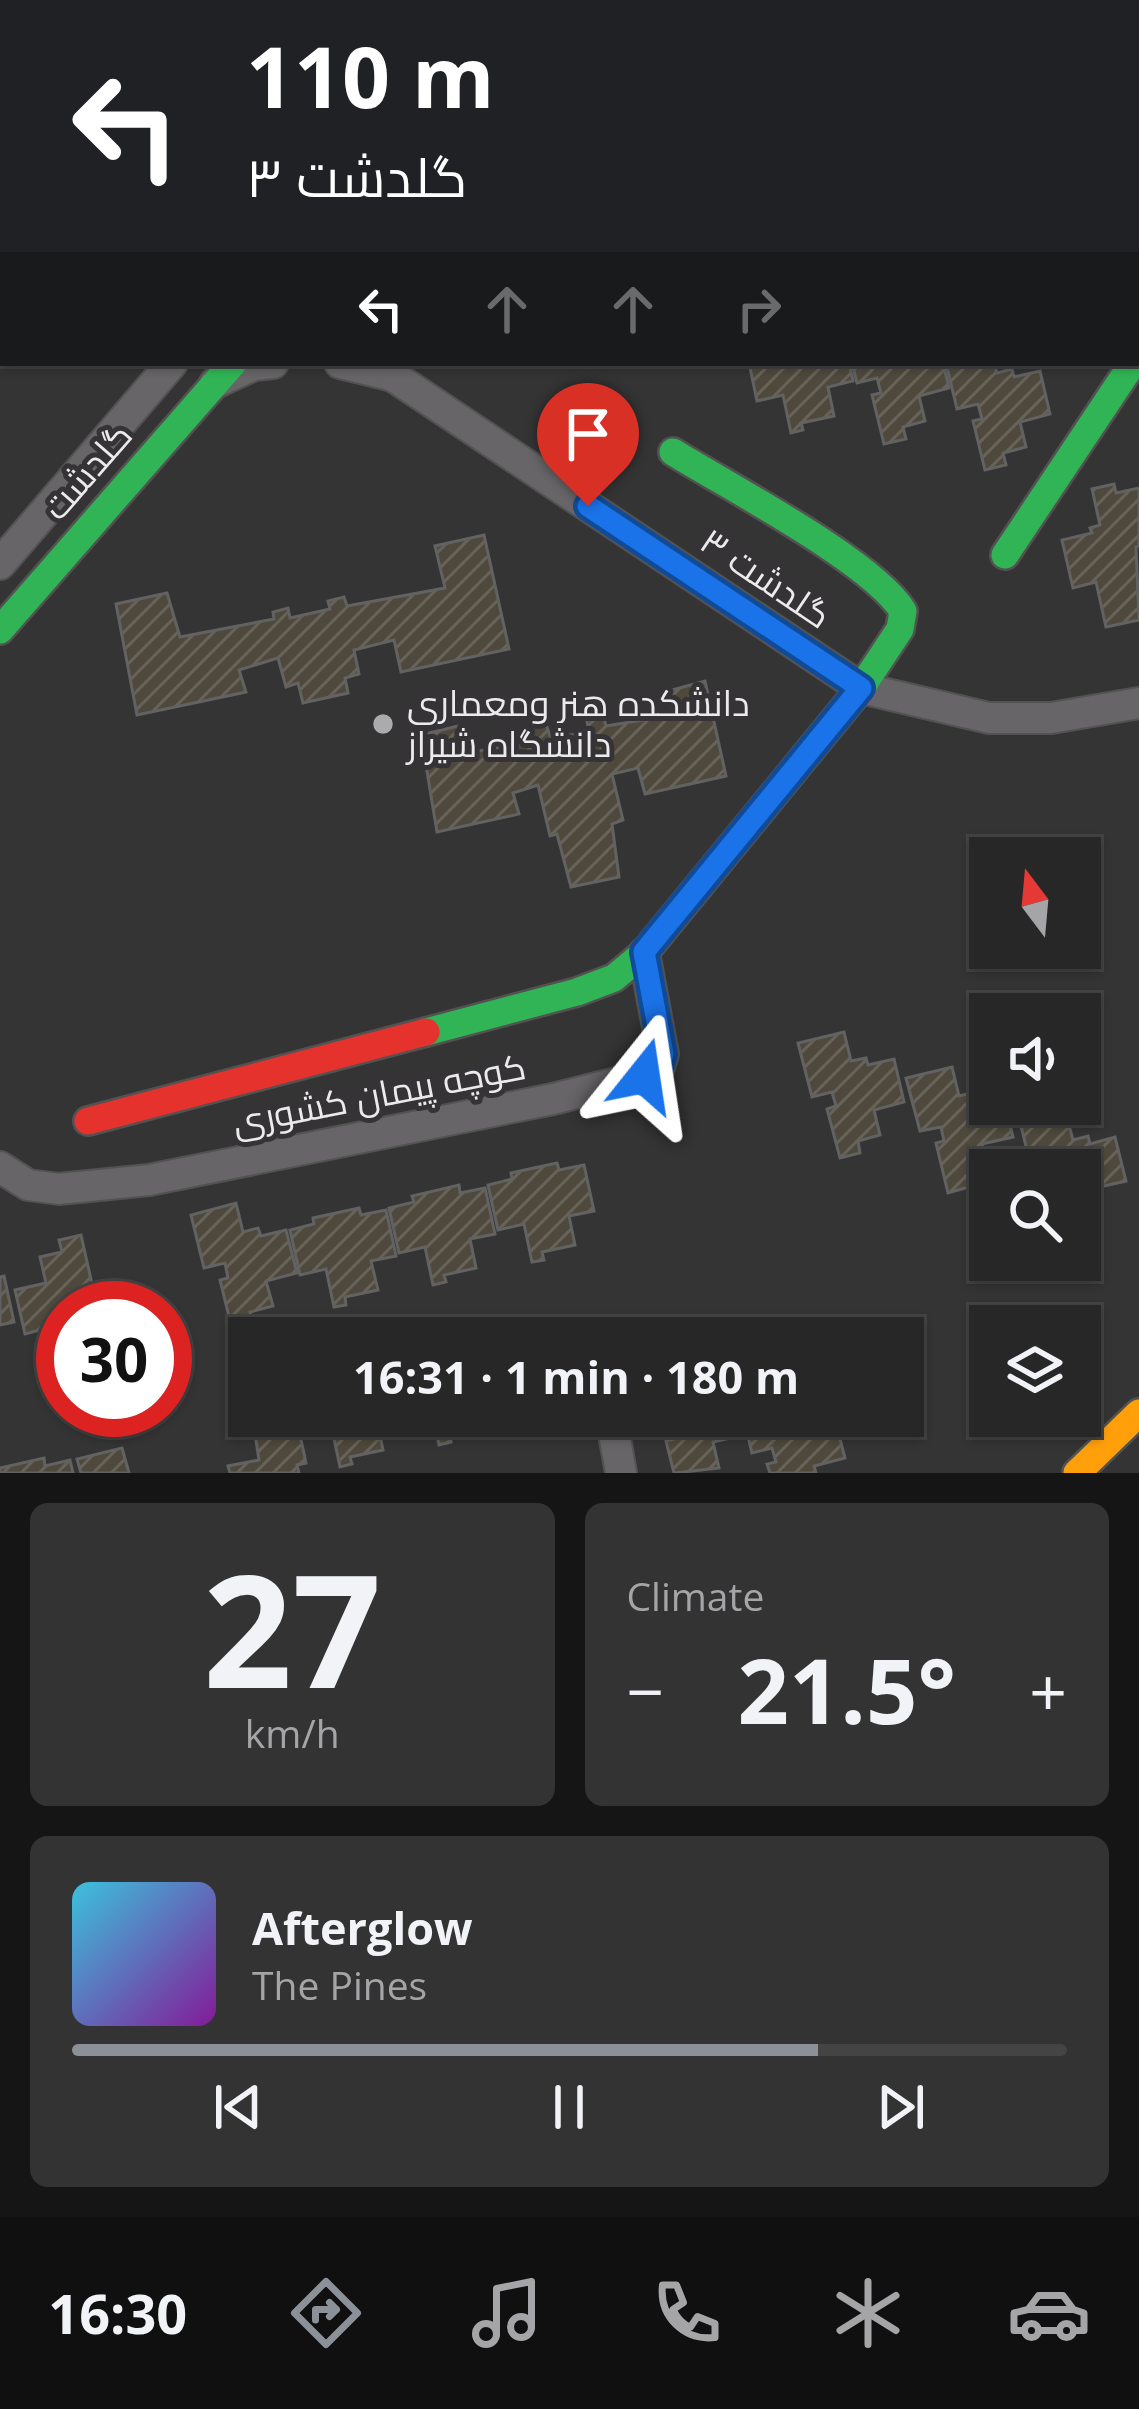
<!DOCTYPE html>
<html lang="en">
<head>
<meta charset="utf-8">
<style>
	:root { --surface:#282728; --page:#343334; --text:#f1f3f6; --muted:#a5a5a8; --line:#444445; --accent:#8c9099 }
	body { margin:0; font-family:"Open Sans",Cairo,sans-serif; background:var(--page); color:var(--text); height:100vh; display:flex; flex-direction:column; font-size:45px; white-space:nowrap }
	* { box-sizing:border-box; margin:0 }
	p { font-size:39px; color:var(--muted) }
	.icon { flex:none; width:66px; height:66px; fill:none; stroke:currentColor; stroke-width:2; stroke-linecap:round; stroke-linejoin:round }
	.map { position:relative; height:1473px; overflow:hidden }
	.drawer { display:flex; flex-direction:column; gap:30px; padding:30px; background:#161516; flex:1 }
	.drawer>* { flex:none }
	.banner { position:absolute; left:0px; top:0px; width:1140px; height:366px; box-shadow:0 3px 9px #0004,0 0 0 3px var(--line); background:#202124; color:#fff; overflow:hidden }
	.needle { width:78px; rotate:344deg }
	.controls { position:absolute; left:969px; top:837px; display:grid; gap:24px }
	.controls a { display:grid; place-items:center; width:132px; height:132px; border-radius:0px; background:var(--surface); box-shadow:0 3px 9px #0004,0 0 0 3px var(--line); font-size:60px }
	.speed { position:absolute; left:36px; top:1281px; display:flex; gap:24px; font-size:60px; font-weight:700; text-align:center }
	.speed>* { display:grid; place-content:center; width:156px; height:156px; border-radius:50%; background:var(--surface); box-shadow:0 3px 9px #0004,0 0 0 3px var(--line); line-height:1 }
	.speed .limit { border:18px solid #d22; background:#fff; color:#111 }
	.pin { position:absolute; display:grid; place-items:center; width:102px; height:102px; color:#fff; margin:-123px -51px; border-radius:50% 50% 50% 0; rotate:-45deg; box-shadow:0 0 12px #0007 }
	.pin .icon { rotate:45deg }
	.me { position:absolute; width:132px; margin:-66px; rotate:15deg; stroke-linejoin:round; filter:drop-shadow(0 0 9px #0008) }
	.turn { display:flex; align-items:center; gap:42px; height:252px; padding:0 48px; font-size:54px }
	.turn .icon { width:156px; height:156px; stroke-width:2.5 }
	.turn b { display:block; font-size:84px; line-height:102px }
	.lanes { display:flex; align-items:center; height:114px; padding:0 48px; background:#0003; justify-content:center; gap:60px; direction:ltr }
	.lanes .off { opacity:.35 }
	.big { font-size:90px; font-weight:700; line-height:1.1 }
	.drawer .card { flex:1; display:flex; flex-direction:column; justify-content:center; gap:18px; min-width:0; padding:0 42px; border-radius:18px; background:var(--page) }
	.drawer .dial { align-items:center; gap:0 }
	.dial b { font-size:156px; line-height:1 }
	.song { display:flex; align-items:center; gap:36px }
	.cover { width:144px; height:144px; border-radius:18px; background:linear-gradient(135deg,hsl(190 70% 55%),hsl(290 70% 35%)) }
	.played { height:12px; border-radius:6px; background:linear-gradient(90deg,var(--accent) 75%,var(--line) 75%) }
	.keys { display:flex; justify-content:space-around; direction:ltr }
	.heat { display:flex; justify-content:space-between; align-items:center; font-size:66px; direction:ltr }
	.drawer .tiles { flex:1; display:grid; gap:30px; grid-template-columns:1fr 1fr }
	.card:last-child { grid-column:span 2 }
	.trip { position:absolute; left:228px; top:1317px; width:696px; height:120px; border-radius:0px; background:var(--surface); box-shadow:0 3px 9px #0004,0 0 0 3px var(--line); font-weight:700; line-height:120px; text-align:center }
	.tabs { display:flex; height:192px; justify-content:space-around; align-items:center; background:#101010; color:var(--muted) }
	.tabs .icon { width:84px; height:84px }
	.tabs .selected { color:var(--accent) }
	.tabs b { font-size:54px; color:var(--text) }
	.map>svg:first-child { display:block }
	.building { fill:url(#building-hatch); stroke:#626262; stroke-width:3 }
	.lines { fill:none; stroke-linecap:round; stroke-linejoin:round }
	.street-casing { stroke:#525252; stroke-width:34 }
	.fast-casing { stroke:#525252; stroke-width:32 }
	.slow-casing { stroke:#525252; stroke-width:32 }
	.jam-casing { stroke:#525252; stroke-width:32 }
	.street { stroke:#676567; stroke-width:30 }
	.fast { stroke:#30b455; stroke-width:27 }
	.slow { stroke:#ff9f0a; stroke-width:27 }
	.jam { stroke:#e5322d; stroke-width:27 }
	.route-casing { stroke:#114b97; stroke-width:30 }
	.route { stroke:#1a73e8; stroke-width:21 }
	.poi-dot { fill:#acabac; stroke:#353336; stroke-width:4.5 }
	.labels { text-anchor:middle; stroke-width:10; stroke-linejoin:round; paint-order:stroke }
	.street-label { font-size:36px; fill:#ecebec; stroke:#353336 }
	.poi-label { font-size:36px; fill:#ecebec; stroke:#353336; text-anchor:start }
</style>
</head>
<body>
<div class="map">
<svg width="1139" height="1473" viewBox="0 0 1139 1473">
	<defs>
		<pattern id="building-hatch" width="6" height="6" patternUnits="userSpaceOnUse" patternTransform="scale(3)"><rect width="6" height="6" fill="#4e493c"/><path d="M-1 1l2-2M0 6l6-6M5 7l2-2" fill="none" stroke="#686358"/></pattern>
	</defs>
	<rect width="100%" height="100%" fill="#353435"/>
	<g class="building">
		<polygon points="749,363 849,363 853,381 828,387 834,416 801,423 803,430 791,433 783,395 757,401"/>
		<polygon points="852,363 943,363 949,388 919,396 925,421 903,427 906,439 884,444 872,395 881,393 877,378 857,383"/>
		<polygon points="946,363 994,363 997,373 1012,369 1014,377 1040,371 1050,414 1020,422 1026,447 1003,453 1006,465 985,470 973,421 982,419 978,404 957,409"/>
		<polygon points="1114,484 1116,493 1139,488 1139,546 1136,547 1139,620 1106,627 1096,582 1073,588 1062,540 1092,533 1090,528 1100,525 1092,489"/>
		<polygon points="484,535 509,649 401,672 394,640 354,650 359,674 345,678 348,693 303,703 298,683 286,687 278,658 239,670 246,692 137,715 116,604 167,593 180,637 274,619 273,612 288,608 290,618 330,609 328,601 344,597 347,606 445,588 435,546"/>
		<polygon points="705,681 726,776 645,794 638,768 612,774 623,820 612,824 619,877 571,887 557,834 550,836 538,785 513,793 519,814 437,832 421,735 462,725 468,753 534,741 531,728 546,724 551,739 589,731 586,717 603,714 606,726 673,715 668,691"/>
		<polygon points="844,1032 851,1061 866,1058 868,1065 894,1059 904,1102 874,1110 880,1135 858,1141 860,1153 840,1158 827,1109 836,1106 832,1092 812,1097 798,1043"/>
		<polygon points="952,1067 959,1096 975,1092 977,1100 990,1097 990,1104 1005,1104 1013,1137 982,1144 988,1170 966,1176 969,1187 948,1193 936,1143 944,1141 941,1127 920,1131 906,1078"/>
		<polygon points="1065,1111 1073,1140 1088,1136 1090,1144 1115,1137 1126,1181 1095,1188 1102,1214 1080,1219 1080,1170 1032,1170 1020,1122"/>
		<polygon points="557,1163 559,1170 584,1165 594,1211 569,1216 575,1245 542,1252 544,1260 532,1262 524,1224 498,1230 488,1185 512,1179 511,1173"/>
		<polygon points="459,1185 460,1193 485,1188 495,1234 470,1239 476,1268 444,1275 446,1282 433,1285 425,1247 399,1253 389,1208 414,1202 412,1196"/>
		<polygon points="236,1203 243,1232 258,1228 261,1236 286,1230 297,1273 266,1281 273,1306 250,1312 253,1324 232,1329 220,1280 228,1278 225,1263 204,1268 191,1215"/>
		<polygon points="359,1208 361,1215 386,1210 396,1256 371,1261 378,1290 345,1297 346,1305 334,1307 326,1269 300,1275 290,1230 314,1224 313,1218"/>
		<polygon points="81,1235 92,1284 84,1286 87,1301 108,1296 110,1308 63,1308 63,1333 53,1335 51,1327 25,1334 15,1290 46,1283 40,1257 62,1252 59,1240"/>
		<polygon points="4,1276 14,1322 0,1325 0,1277"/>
		<polygon points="563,1322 565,1330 590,1324 593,1338 518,1338 517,1333"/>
		<polygon points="296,1416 306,1463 297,1465 299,1473 230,1473 228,1466 259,1460 255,1434 277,1430 275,1418"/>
		<polygon points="302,1416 398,1416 377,1421 383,1450 350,1457 352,1464 340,1467 332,1429 306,1434"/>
		<polygon points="433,1416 480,1416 482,1427 450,1435 451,1442 439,1445"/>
		<polygon points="647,1416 739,1416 743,1435 713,1442 719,1468 674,1473 666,1441 675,1439 671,1425 651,1429"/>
		<polygon points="743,1416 807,1416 809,1421 834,1416 845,1458 814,1466 816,1473 770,1473 767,1464 776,1462 772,1448 752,1453"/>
		<polygon points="122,1448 129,1473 81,1473 77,1459"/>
		<polygon points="44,1458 45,1466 70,1460 73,1473 0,1473 0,1468"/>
	</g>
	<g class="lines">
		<g class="street-casing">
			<g id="street">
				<polyline points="89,3 92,0"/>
				<polyline points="478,3 480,0"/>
				<polyline points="533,3 536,0"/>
				<polyline points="910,3 911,0"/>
				<polyline points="0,105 3,102"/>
				<polyline points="1137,335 1139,336"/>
				<polyline points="340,363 393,376"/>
				<polyline points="382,363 393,376 861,688 989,718 1051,718 1139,703"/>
				<polyline points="215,383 254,365 273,363"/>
				<polyline points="0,564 172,363"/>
				<polyline points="0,1167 28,1185 59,1189 149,1180 553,1099 644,1076 659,1067 663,1054 644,953"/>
				<polyline points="611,1416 621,1473"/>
			</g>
		</g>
		<g class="fast-casing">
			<g id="fast">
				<polyline points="1005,555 1133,363"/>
				<polyline points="0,630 233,363"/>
				<path d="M426,1032L577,992L614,978L644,953L861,688L900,629L903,611C872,561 729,487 673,452"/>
			</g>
		</g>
		<g class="slow-casing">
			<polyline id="slow" points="1077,1473 1139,1413"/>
		</g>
		<g class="jam-casing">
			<polyline id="jam" points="88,1121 426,1032"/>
		</g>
		<use href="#street" class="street"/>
		<use href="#fast" class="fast"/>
		<use href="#slow" class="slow"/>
		<use href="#jam" class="jam"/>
	</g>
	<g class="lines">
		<g class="route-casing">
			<polyline id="route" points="588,506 861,688 644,952 663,1054 659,1067 644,1076"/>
		</g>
		<use href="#route" class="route"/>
	</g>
	<circle class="poi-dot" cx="383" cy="724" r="12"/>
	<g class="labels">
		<g class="street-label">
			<text transform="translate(87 471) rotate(-49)" y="13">گلدشت</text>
			<text transform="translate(766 578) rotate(34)" y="13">گلدشت ۳</text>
			<text transform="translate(379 1094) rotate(-11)" y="13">کوچه پیمان کشوری</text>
		</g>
		<g class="poi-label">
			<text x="407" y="716">دانشکده هنر‌ ومعماری<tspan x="407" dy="41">دانشگاه شیراز</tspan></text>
		</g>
	</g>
</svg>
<div class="controls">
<a><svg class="needle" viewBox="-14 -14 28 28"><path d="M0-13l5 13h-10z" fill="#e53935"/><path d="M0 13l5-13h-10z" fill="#a5a5a8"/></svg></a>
<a><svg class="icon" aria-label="sound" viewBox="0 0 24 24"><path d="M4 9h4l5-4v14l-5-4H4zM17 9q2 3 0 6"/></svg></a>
<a><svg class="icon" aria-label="search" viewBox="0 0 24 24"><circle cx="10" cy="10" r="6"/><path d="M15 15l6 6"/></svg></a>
<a><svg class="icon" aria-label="layers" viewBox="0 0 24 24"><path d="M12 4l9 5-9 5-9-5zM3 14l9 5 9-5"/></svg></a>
</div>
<div class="speed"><div class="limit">30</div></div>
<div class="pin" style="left:588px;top:506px;background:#d93025"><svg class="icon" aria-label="arrive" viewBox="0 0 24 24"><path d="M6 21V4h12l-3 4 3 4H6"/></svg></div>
<svg class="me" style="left:644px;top:1076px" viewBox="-20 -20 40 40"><path d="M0-17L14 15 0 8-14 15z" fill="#1a73e8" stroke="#fff" stroke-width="4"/></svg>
<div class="trip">16:31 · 1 min · 180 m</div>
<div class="banner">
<div class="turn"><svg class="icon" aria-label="left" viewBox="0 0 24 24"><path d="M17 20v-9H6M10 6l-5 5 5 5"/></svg><div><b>110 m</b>گلدشت ۳</div></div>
<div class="lanes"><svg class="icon" aria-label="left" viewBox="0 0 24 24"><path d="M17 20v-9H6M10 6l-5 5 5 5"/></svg><svg class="icon off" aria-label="ahead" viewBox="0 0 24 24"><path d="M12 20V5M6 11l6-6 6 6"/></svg><svg class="icon off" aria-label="ahead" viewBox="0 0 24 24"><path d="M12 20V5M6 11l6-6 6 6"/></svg><svg class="icon off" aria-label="right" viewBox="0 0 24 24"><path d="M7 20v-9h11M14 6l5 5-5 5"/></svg></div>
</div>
</div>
<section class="drawer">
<div class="tiles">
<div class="card dial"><b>27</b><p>km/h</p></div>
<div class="card"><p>Climate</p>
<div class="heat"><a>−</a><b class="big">21.5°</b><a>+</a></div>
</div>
<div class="card">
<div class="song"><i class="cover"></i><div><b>Afterglow</b><p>The Pines</p></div></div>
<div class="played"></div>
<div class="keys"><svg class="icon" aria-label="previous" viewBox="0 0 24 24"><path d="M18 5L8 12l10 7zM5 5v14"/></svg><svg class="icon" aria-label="pause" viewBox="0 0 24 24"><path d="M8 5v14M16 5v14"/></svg><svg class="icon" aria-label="next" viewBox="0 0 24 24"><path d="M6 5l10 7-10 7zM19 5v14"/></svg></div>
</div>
</div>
</section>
<nav class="tabs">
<b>16:30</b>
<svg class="icon selected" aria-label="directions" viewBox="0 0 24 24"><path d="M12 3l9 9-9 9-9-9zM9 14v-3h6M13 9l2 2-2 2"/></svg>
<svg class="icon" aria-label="music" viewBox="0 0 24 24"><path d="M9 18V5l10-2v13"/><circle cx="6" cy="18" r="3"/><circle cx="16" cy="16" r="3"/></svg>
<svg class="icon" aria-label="phone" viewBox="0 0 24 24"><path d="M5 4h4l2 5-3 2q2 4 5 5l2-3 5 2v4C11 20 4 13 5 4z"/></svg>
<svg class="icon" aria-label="climate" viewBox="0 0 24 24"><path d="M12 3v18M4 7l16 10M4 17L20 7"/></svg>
<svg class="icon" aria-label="car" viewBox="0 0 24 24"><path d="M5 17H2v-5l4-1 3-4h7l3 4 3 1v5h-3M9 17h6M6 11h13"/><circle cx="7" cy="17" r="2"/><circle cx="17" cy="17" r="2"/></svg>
</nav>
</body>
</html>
